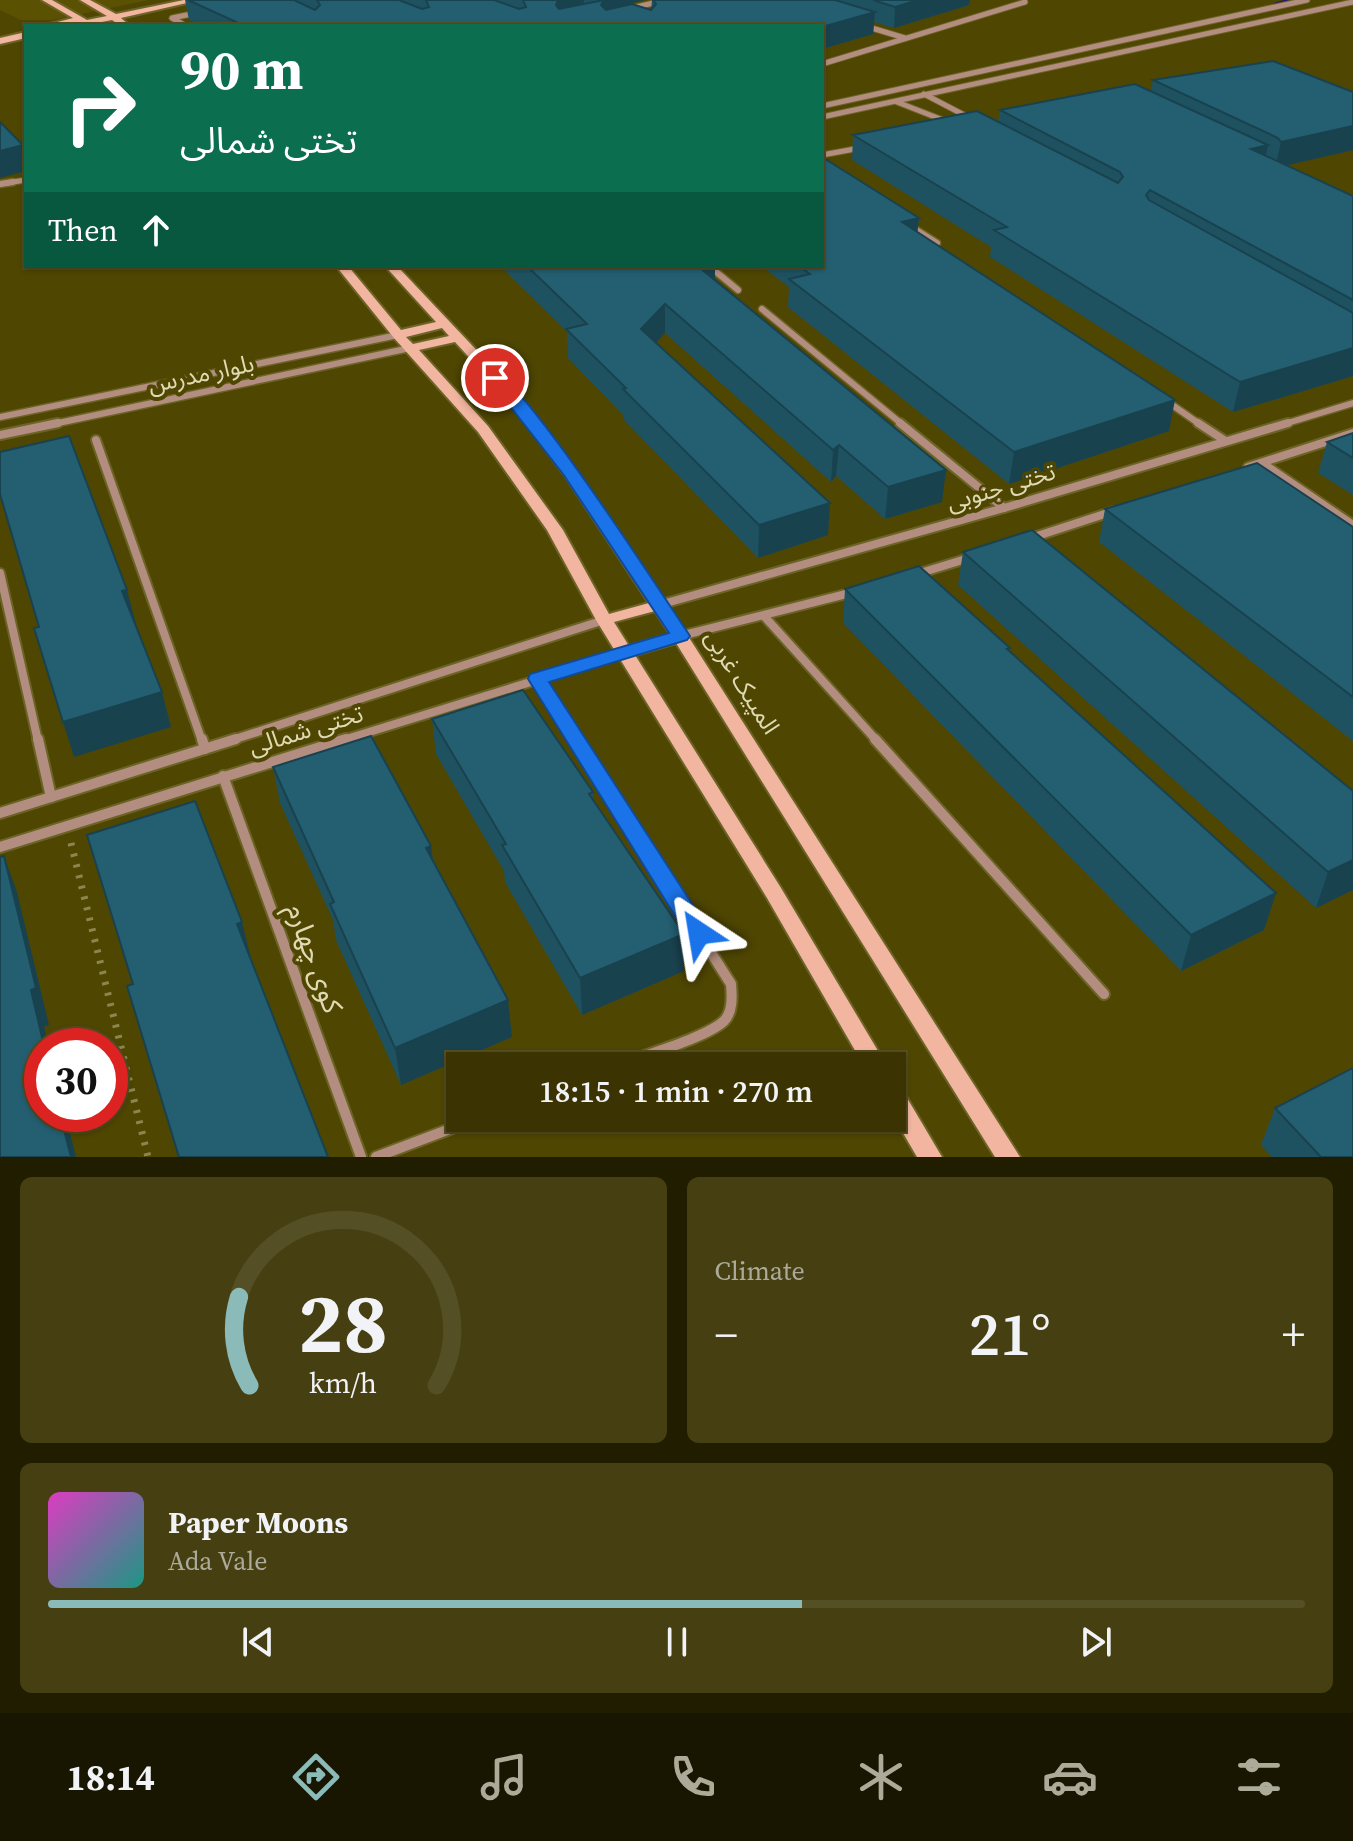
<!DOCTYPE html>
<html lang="en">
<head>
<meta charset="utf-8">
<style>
	:root { --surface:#3b3402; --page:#463f11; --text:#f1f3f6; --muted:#acaa99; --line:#544f24; --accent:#8bbbb9 }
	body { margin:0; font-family:"Source Serif 4","Noto Sans Arabic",serif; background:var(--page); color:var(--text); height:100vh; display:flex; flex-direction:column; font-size:30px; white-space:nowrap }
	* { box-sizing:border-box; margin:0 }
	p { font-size:26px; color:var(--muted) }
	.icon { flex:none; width:44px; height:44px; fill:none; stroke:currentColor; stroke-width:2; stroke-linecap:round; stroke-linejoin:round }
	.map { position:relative; height:1157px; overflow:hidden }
	.drawer { display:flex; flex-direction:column; gap:20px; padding:20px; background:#201d01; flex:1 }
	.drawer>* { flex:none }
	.top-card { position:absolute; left:24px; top:24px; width:800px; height:244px; border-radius:0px; box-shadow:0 2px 6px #0004,0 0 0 2px var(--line); background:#0b6e4f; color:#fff; overflow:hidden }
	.speed { position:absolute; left:24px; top:1028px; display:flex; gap:16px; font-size:40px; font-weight:700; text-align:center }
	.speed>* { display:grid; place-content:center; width:104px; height:104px; border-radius:50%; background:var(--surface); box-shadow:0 2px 6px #0004,0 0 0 2px var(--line); line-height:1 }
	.speed .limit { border:12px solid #d22; background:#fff; color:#111 }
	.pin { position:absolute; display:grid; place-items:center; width:68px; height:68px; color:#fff; margin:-34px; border:4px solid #fff; border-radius:50%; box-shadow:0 2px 8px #0007 }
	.me { position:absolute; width:88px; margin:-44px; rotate:327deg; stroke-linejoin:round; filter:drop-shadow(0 0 6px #0008) }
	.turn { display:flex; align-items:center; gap:28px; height:168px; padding:0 24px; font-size:36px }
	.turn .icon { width:104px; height:104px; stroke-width:2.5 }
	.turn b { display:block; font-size:56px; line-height:68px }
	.then { display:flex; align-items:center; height:76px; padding:0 24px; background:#0003; gap:16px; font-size:30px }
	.big { font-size:60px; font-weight:600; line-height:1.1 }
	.drawer .tile { flex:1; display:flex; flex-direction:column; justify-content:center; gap:12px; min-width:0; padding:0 28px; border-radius:12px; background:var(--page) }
	.drawer .dial { align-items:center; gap:0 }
	.dial svg { height:208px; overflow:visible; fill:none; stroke:var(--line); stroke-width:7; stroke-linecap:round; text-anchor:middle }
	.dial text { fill:var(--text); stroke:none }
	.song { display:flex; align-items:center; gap:24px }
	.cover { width:96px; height:96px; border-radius:12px; background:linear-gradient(135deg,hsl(310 70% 55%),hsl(170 70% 35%)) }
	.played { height:8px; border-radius:4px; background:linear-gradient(90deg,var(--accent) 60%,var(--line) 60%) }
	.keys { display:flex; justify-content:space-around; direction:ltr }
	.heat { display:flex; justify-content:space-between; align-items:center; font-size:44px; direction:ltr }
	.drawer .tiles { flex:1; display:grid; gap:20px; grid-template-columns:1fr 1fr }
	.tile:last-child { grid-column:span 2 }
	.trip { position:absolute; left:446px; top:1052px; width:460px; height:80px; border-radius:0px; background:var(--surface); box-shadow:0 2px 6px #0004,0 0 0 2px var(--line); font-weight:600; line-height:80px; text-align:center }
	.tabs { display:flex; height:128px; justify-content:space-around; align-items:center; background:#181501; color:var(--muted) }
	.tabs .icon { width:56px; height:56px }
	.tabs .on { color:var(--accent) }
	.tabs b { font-size:36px; color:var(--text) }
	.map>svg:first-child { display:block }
	.built { fill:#5b5103 }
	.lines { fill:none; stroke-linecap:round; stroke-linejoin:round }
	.stream { stroke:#241e60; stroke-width:5 }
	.street-far3-casing { stroke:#6c6426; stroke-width:7 }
	.street-far2-casing { stroke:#6c6426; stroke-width:9 }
	.street-far1-casing { stroke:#6c6426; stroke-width:12 }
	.street-casing { stroke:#6c6426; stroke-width:14 }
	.secondary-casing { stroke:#6c6426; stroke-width:4 }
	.path { stroke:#8c854e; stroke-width:7; stroke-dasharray:3 8; stroke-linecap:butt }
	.street-far3 { stroke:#b38e80; stroke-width:5 }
	.street-far2 { stroke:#b38e80; stroke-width:6 }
	.street-far1 { stroke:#b38e80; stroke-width:8 }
	.street { stroke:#b38e80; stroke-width:10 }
	.secondary { fill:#f1b5a0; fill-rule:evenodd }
	.wall { fill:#1f5261 }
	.shaded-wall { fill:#19424f }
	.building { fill:#245f71; stroke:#19424f; stroke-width:2 }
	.route { fill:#1a73e8; stroke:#114b97; stroke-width:2 }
	.labels { text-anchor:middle; stroke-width:8; stroke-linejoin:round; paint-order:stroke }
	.street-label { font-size:24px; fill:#dfdab4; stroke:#4f4602 }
	.near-street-label { font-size:28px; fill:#dfdab4; stroke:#4f4602 }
</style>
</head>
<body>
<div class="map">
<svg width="1353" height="1157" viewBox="0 0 1353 1157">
	<rect width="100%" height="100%" fill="#4f4602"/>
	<polygon class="built" points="0,0 149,0 52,20 21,20 0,10"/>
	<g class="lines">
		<polyline class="stream" points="1276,5 1292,0"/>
		<g class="street-far3-casing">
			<g id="street-far3">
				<polyline points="632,8 666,0"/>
				<polyline points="186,26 172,18 196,13"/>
				<polyline points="865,26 905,38"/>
				<polyline points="822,64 1025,2"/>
				<polyline points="924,94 968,117 969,121"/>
				<polyline points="897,102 948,122"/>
				<polyline points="822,106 1307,0"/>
				<polyline points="822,117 1353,2"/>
				<polyline points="822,155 860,148"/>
				<polyline points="0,184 26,180"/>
			</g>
		</g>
		<g class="street-far2-casing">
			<g id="street-far2">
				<polyline points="0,184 13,182"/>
				<polyline points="910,226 937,243"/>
				<polyline points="709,266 738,290"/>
				<polyline points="762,309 903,425"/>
				<polyline points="1168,402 1201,425"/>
				<polyline points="0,417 398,335"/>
				<polyline points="49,425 410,348"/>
				<polyline points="1281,425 1353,403"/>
			</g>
		</g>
		<g class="street-far1-casing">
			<g id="street-far1">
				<polyline points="900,423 1004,508"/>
				<polyline points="1198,423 1224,440"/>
				<polyline points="0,435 58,423"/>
				<polyline points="96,440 202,741"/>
				<polyline points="1262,463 1353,525"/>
				<polyline points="1248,467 1353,433"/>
				<polyline points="1031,538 1114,511"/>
				<polyline points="0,573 38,741"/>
				<polyline points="917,574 969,558"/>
				<polyline points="659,605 1004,508 1288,423"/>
				<polyline points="764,616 877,741"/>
				<polyline points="680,636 854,592"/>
				<polyline points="537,679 577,741"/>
				<polyline points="229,741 604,620"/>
				<polyline points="340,741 624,653"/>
			</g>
		</g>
		<g class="street-casing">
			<g id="street">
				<polyline points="38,739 51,797"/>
				<polyline points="202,739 205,749"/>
				<path d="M575,739L731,984C732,996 733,1012 724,1021C706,1038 641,1056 616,1066"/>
				<polyline points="875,739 1104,994"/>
				<polyline points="223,776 361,1157"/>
				<polyline points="0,813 236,739"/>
				<polyline points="0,847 346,739"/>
				<polyline points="376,1157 479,1118"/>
			</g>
		</g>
		<g class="secondary-casing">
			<g id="secondary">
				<polygon points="42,0 52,0 87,20 107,16 80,0 90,0 116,14 184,0 200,0 121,18 130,26 121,26 112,20 81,26 42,26 73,18"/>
				<polygon points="26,32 26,38 0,44 0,38"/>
				<path d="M336,266H348L401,330L436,322L385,266H397L519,395L575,469L688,636L1020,1157H995L676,643L635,655L781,888L887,1066H864L767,898L596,620L547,530L478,432L394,338ZM442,328L449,336L413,344L406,337ZM455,342L509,401L564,474L649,603L609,614L563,530L488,426L419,350ZM655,611L670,634L629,646L614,622Z"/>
				<polygon points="892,1083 900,1086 942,1157 917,1157 892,1114"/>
			</g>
		</g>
		<polyline class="path" points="71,843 148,1157"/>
		<use href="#street-far3" class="street-far3"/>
		<use href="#street-far2" class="street-far2"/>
		<use href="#street-far1" class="street-far1"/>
		<use href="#street" class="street"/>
		<use href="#secondary" class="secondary"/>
	</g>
	<g class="wall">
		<polygon points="185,0 644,0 606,9 651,10 652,0 970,0 969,5 894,28 874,22 873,34 822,49 822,26 202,26 189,20"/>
		<polygon points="1153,80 1353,92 1353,150 1287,165 1353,196 1353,376 1233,412 990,257 991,247 852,160 853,135 998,122 1000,110 1151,91"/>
		<polygon points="919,218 917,232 1169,431 1009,484 788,307 789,287 761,266 822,266"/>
		<polygon points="500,266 715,266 715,280 942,502 885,519 836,476 831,482 665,333 656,343 828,535 758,558 624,420 624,416 568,358 567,332"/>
		<polygon points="1353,433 1353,495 1318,473 1327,442"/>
		<polygon points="1105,509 1353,527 1353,741 1099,542"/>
		<polygon points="963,552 1353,890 1316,908 958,585"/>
		<polygon points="845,589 1010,648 1010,652 1264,930 1181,971 843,623"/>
		<polygon points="432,719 593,792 593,801 684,971 582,1015 505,882 504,871 436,754"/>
		<polygon points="273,767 431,846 433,861 512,1037 401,1085 336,940 333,920 280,803"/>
		<polygon points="1275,1108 1353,1157 1272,1157 1261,1145"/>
	</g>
	<g class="shaded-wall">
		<polygon points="558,0 584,0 584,15 559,22 556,5"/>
		<polygon points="603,0 644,0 605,10 601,5"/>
		<polygon points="918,0 970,0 969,5 894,28 895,7"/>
		<polygon points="875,12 873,34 822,49 822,27"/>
		<polygon points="1353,126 1353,150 1275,168 1281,142"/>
		<polygon points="23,145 26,157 26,171 0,178 0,151"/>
		<polygon points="1268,145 1263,171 1251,149"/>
		<polygon points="919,218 916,245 902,222"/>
		<polygon points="705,266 715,266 715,292 699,267"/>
		<polygon points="665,304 665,333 641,359 641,329"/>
		<polygon points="1353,348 1353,376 1233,412 1240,382"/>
		<polygon points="1175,400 1169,431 1009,484 1014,452"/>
		<polygon points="839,445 836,476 831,482 833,450"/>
		<polygon points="946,470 942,502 885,519 888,487"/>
		<polygon points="830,503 828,535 758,558 759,525"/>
		<polygon points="127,590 136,624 131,625 122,591"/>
		<polygon points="162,692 171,727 74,757 63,722"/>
		<polygon points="431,846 436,883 426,848"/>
		<polygon points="4,856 17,892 49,1025 44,1027 49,1046 44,1046 31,990"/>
		<polygon points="1353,860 1353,890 1316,908 1328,872"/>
		<polygon points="1276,893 1264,930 1181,971 1191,935"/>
		<polygon points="242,922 251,959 237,924"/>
		<polygon points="684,934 684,971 582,1015 580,978"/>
		<polygon points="508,1000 512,1037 401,1085 395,1048"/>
		<polygon points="60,1114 65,1114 76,1157 71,1157"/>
	</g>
	<g class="building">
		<polygon points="188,0 294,0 315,10 320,5 317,0 399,0 422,9 429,7 426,0 494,0 519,9 526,7 523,0 558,0 556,5 559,9 604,0 601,5 606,10 632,4 651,10 656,4 653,0 835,0 875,12 822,27 245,26"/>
		<polygon points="873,0 918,0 895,7"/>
		<polygon points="1273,61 1353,92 1353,126 1281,142 1278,138 1153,80"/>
		<polygon points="1135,84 1268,145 1251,149 1353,196 1353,300 1150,190 1146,195 1149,200 1353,313 1353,348 1240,382 994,230 1007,227 853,135 977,111 1118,183 1123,177 1120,172 1000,110"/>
		<polygon points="0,122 23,145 0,151"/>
		<polygon points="822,157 919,218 902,222 1175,400 1014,452 789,279 810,274 799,266 822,266"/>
		<polygon points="527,266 705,266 699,267 946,470 888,487 839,445 833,450 665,304 641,329 830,503 759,525 623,389 626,388 566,329 587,324"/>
		<polygon points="1353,433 1353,458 1327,442"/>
		<polygon points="69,436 127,590 122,591 162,692 63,722 34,628 39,627 0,494 0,452"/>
		<polygon points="1257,463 1353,527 1353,697 1105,509"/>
		<polygon points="1032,530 1353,791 1353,860 1328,872 963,552"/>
		<polygon points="919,566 1010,648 1007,649 1276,893 1191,935 845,589"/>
		<polygon points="523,690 593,792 589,794 684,934 580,978 502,845 506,844 432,719"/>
		<polygon points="371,736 431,846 426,848 508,1000 395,1048 330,904 334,902 273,767"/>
		<polygon points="195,801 242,922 237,924 328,1157 179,1157 127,986 133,984 87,835"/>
		<polygon points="4,856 36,988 31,990 44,1046 42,1046 42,1114 60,1114 71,1157 0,1157 0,857"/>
		<polygon points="1353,1068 1353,1157 1321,1157 1275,1108"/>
	</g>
	<path class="route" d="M495,373C526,383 663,596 690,636L687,640L549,682L707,927L711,933L707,940L699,942L690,940L528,679L530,674L669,633L563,474L488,378Z"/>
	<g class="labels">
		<g class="street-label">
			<text transform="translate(201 374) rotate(-12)" y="8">بلوار مدرس</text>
			<text transform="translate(1001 487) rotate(-17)" y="8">تختی جنوبی</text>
			<text transform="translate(742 682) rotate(58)" y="8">المپیک غربی</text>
			<text transform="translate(306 730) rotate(-17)" y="8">تختی شمالی</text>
		</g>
		<g class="near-street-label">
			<text transform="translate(315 958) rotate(70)" y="10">کوی چهارم</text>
		</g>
	</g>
</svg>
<div class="speed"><div class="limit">30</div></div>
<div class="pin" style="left:495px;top:378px;background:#d93025"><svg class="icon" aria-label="arrive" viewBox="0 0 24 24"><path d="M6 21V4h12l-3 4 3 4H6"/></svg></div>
<svg class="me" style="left:699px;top:933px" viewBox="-20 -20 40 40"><path d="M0-17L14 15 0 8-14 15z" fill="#1a73e8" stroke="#fff" stroke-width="4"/></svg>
<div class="trip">18:15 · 1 min · 270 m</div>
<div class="top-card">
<div class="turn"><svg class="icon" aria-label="right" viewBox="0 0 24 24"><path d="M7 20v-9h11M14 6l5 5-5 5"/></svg><div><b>90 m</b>تختی شمالی</div></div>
<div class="then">Then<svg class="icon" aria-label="ahead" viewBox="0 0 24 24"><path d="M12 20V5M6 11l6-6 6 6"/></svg></div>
</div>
</div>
<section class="drawer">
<div class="tiles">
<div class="tile dial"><svg viewBox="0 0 100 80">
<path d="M14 69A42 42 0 1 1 86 69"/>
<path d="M14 69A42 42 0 0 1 10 35" stroke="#8bbbb9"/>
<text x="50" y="56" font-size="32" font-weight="700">28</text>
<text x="50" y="72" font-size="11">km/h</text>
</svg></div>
<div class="tile"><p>Climate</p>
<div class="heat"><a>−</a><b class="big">21°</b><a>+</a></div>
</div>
<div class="tile">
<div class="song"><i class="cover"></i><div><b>Paper Moons</b><p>Ada Vale</p></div></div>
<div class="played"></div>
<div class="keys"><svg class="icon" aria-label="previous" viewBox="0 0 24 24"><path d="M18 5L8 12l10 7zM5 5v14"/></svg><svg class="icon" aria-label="pause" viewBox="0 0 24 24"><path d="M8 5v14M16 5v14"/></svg><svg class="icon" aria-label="next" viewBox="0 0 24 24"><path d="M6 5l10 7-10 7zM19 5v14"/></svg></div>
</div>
</div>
</section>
<nav class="tabs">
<b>18:14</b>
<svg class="icon on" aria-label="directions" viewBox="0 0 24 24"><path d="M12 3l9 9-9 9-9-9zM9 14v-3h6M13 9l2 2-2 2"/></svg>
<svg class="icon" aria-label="music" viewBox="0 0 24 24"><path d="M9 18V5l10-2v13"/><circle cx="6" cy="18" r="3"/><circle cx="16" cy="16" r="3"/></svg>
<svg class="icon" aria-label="phone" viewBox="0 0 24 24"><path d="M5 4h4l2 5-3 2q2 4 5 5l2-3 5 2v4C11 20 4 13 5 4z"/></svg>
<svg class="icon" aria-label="climate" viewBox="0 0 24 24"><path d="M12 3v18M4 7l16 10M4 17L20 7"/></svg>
<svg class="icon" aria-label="car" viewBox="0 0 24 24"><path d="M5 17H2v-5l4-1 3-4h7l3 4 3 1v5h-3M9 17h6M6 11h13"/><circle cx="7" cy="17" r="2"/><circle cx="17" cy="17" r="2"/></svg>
<svg class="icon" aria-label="filters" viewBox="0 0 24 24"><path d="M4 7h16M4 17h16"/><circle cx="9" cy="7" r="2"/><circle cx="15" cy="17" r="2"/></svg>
</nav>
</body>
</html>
